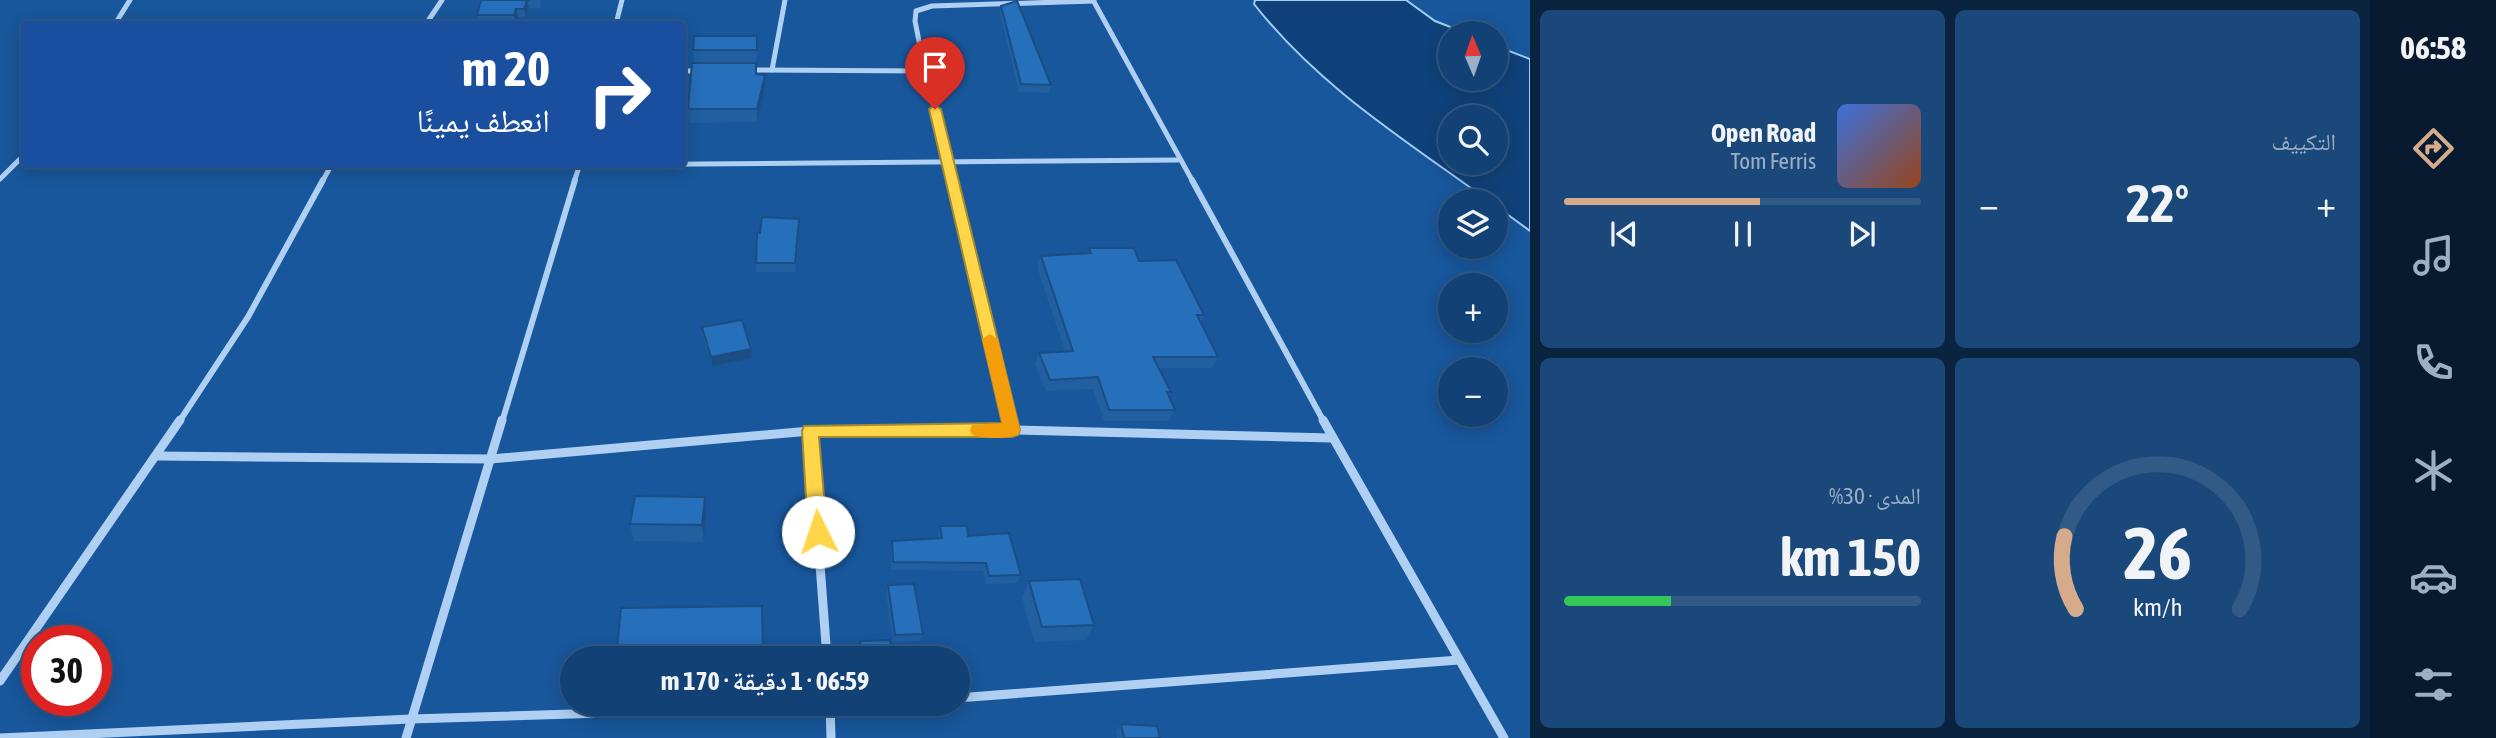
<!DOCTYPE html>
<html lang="ar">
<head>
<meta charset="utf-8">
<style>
	:root { --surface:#124175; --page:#1b487a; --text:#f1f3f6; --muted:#9cafc5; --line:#315a87; --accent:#d6ab8b }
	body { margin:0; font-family:"Asap Condensed","Noto Naskh Arabic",sans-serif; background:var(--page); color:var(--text); direction:rtl; height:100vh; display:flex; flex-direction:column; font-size:26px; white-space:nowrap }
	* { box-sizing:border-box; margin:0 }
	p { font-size:23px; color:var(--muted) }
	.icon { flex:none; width:38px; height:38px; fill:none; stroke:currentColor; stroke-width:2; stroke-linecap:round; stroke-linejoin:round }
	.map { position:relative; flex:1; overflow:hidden; direction:ltr }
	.sheet { display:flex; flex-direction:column; gap:10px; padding:10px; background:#0a2440; width:840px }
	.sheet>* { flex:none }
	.hud { position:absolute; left:21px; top:21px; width:665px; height:147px; border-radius:7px; box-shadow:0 4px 18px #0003,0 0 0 2px var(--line); direction:rtl; background:#1a4fa0; color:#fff; overflow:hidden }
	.needle { width:46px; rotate:358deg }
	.controls { position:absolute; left:1438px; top:21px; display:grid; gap:14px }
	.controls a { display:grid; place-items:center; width:70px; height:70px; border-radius:50%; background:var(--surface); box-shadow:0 4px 18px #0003,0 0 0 2px var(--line); font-size:35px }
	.speed { position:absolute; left:21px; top:625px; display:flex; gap:14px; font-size:35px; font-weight:700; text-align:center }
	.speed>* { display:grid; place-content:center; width:91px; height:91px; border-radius:50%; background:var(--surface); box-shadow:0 4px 18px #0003,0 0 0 2px var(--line); line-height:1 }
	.speed .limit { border:10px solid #d22; background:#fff; color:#111 }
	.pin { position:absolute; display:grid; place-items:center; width:60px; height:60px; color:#fff; margin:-72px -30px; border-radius:50% 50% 50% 0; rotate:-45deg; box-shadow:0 0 7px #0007 }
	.pin .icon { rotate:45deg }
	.me { position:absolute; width:77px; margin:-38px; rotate:356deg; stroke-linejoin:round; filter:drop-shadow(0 0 5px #0008) }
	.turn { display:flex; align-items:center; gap:24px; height:147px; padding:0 21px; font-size:32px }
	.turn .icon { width:91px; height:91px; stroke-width:2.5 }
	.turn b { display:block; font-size:49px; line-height:60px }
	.big { font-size:52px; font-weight:700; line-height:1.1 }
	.sheet .widget { flex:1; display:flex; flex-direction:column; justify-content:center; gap:10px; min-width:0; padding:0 24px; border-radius:10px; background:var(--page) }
	.sheet .dial { align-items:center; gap:0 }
	.dial svg { height:182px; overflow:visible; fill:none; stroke:var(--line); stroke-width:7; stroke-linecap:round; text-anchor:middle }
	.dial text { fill:var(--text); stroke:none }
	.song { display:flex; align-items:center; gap:21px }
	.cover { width:84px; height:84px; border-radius:10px; background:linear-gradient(135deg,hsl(220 70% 55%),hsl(20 70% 35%)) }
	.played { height:7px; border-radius:4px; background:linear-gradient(90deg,var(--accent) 55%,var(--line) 55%) }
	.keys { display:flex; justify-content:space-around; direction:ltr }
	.heat { display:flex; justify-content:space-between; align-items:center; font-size:38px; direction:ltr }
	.charge { height:10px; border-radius:5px; background:linear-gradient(90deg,#34c759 30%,var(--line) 0) }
	.sheet .tiles { flex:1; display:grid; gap:10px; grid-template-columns:repeat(2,1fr) }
	.trip { position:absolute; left:560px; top:646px; width:410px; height:70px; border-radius:35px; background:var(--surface); box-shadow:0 4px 18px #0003,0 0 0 2px var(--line); font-weight:700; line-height:70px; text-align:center; direction:rtl }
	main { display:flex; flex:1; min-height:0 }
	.dock { display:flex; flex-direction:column; width:126px; justify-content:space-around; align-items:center; background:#071a2f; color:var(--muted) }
	.dock .icon { width:49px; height:49px }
	.dock .current { color:var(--accent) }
	.dock b { font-size:32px; color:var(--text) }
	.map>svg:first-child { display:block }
	.water { fill:#0f427a; stroke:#a2ccf4; stroke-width:2; fill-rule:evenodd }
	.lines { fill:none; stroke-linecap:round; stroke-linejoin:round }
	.minor-far2 { stroke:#afd0f2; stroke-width:5 }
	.minor-far1 { stroke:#afd0f2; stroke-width:6 }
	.minor { stroke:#afd0f2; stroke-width:9 }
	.wall { fill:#215fa1 }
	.shaded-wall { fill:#1b4e83 }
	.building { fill:#266fbb; stroke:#1b4e83; stroke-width:2 }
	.route { fill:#ffd54a; stroke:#a68a30; stroke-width:2 }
	.slow { fill:#f59e0b }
</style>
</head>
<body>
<main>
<nav class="dock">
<b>06:58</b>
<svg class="icon current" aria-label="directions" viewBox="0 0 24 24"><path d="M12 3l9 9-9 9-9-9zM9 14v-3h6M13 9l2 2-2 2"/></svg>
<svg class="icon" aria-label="music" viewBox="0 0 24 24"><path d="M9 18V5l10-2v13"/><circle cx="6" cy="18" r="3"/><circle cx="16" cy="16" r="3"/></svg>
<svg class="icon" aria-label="phone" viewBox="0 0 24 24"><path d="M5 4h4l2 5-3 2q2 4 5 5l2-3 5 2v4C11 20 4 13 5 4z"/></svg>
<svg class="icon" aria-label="climate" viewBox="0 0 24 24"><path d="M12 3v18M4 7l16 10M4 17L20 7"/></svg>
<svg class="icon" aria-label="car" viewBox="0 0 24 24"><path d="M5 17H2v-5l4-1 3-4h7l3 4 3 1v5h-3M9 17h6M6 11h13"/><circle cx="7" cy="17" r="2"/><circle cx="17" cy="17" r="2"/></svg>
<svg class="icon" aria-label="filters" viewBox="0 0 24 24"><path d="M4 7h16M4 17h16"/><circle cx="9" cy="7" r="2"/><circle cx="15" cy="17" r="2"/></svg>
</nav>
<section class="sheet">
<div class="tiles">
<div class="widget"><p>التكييف</p>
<div class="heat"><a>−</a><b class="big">22°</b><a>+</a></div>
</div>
<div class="widget">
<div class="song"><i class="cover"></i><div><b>Open Road</b><p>Tom Ferris</p></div></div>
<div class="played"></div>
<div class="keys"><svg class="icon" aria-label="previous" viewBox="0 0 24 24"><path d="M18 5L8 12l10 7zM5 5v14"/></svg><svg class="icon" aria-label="pause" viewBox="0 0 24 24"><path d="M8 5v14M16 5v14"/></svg><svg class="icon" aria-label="next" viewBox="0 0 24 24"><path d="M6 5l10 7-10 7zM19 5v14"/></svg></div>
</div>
<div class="widget dial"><svg viewBox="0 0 100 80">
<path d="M14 69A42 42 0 1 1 86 69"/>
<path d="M14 69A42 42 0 0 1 9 37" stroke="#d6ab8b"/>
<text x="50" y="56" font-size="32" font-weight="700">26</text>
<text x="50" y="72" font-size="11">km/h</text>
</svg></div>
<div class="widget"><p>المدى · 30%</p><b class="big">150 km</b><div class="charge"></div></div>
</div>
</section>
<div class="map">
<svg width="1530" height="738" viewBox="0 0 1530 738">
	<rect width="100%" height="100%" fill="#18579c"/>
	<path class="water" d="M1255,0H1406L1435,21L1466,33H1451V79H1496V46L1530,59V231L1496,206V201H1489C1405,140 1319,87 1254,4ZM1451,117H1496V163H1451Z"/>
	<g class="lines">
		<g class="minor-far2">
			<polyline points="1093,0 1193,182"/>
			<polyline points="115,24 130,0"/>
			<polyline points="426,24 442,0"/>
			<polyline points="616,24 622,0"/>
			<polyline points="750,70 925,71"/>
			<polyline points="772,70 785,0"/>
			<polyline points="682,71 699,71"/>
			<polyline points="330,167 1178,160"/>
			<polyline points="0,179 24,155"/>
			<polyline points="322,182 332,164"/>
			<polyline points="574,182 580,164"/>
			<polyline points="952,182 925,71 915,21 916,11 932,6 1094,1"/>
		</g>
		<g class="minor-far1">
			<polyline points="952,180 1010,422"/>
			<polyline points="1192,180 1324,422"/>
			<polyline points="179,422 248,317 323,180"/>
			<polyline points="502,422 575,180"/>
		</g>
		<g class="minor">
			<polyline points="1010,420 1012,430"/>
			<polyline points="1323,420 1504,738"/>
			<polyline points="810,431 827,658"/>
			<polyline points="156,456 491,459 810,431 1012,430 1332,438"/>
			<polyline points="0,681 180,420"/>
			<polyline points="957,698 1459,660"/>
			<polyline points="830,704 831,738"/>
			<polyline points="0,738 411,719 892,704"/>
			<polyline points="406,738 502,420"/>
		</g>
	</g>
	<g class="wall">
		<polygon points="481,0 541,0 540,8 529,8 526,17 518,17 516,24 479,23 477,15"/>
		<polygon points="1001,6 1051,85 1049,93 1019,92 1000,14"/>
		<polygon points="757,36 756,74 765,88 757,122 689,123 688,109 694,63 693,50"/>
		<polygon points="799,228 795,272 756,272 757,233"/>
		<polygon points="1089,248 1139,261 1204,315 1201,322 1218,357 1212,368 1159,368 1171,392 1169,396 1175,410 1169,421 1104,421 1093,389 1046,391 1035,364 1039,353 1065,351 1037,267 1041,256 1087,254"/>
		<polygon points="702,327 751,349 752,358 712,366 703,337"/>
		<polygon points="705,497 706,514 704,542 634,541 630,524"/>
		<polygon points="940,526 968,536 1021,575 1017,583 986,584 983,571 891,570 891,550 892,541 938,538 938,535"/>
		<polygon points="1029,581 1094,625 1085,640 1034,642 1022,597"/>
		<polygon points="888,585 923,634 920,641 893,642 886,593"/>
		<polygon points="860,641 892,658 860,658 859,648"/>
		<polygon points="1121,724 1160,738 1117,738 1116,731"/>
	</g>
	<g class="shaded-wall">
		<polygon points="527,0 529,8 526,17 524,9"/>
		<polygon points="516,9 518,17 516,24 514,15"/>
		<polygon points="765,75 765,88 757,122 757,109"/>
		<polygon points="751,349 752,358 712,366 711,357"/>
		<polygon points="705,497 706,514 704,542 702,525"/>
	</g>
	<g class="building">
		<polygon points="481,0 530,0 527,0 524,9 516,9 514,15 477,15"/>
		<polygon points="1017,1 1051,85 1021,84 1001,6"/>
		<polygon points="694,36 757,36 757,50 693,50"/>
		<polygon points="692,63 756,63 756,74 765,75 757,109 688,109"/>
		<polygon points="762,217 799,219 795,263 756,263 757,233 760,233"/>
		<polygon points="1089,248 1134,248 1139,261 1176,260 1204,315 1197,315 1218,357 1153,357 1171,392 1167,392 1175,410 1109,410 1098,377 1050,380 1039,353 1073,351 1041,256 1091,253"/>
		<polygon points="742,320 751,349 711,357 702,327"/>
		<polygon points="635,496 705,497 702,525 630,524"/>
		<polygon points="940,526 967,526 968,536 1009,533 1021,575 989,576 986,563 893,562 892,541 942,538"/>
		<polygon points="1080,579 1094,625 1042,627 1029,581"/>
		<polygon points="914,584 923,634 895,635 888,585"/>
		<polygon points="762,606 763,658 616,658 621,608"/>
		<polygon points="890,640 892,658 862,658 860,641"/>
		<polygon points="1121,724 1157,726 1160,738 1124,738"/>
	</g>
	<polygon class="route" points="935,105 941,109 1020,430 1018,435 1012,437 819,437 827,532 824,537 818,540 811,537 808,532 802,431 804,426 1002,423 929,109"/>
	<path class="slow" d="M990,334L998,339L1020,430L1018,435C1005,439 985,439 972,435L970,430L972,425L1002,423L982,339Z"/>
</svg>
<div class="controls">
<a><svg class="needle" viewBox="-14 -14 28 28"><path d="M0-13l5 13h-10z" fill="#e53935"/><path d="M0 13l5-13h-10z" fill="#9cafc5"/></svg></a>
<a><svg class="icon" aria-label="search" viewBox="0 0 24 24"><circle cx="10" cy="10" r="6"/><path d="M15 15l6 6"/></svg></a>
<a><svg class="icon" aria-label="layers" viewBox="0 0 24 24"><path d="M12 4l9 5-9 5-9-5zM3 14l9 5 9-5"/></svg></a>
<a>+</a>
<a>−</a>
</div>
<div class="speed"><div class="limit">30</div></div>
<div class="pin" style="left:935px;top:109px;background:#d93025"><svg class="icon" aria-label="arrive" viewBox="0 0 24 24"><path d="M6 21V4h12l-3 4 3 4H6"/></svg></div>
<svg class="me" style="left:818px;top:532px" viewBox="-20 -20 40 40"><circle r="19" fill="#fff"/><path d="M0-13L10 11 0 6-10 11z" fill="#ffd54a"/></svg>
<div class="trip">06:59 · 1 دقيقة · 170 m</div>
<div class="hud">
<div class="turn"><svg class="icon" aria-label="right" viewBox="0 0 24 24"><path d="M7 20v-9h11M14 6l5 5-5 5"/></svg><div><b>20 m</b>انعطف يمينًا</div></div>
</div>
</div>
</main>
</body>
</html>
